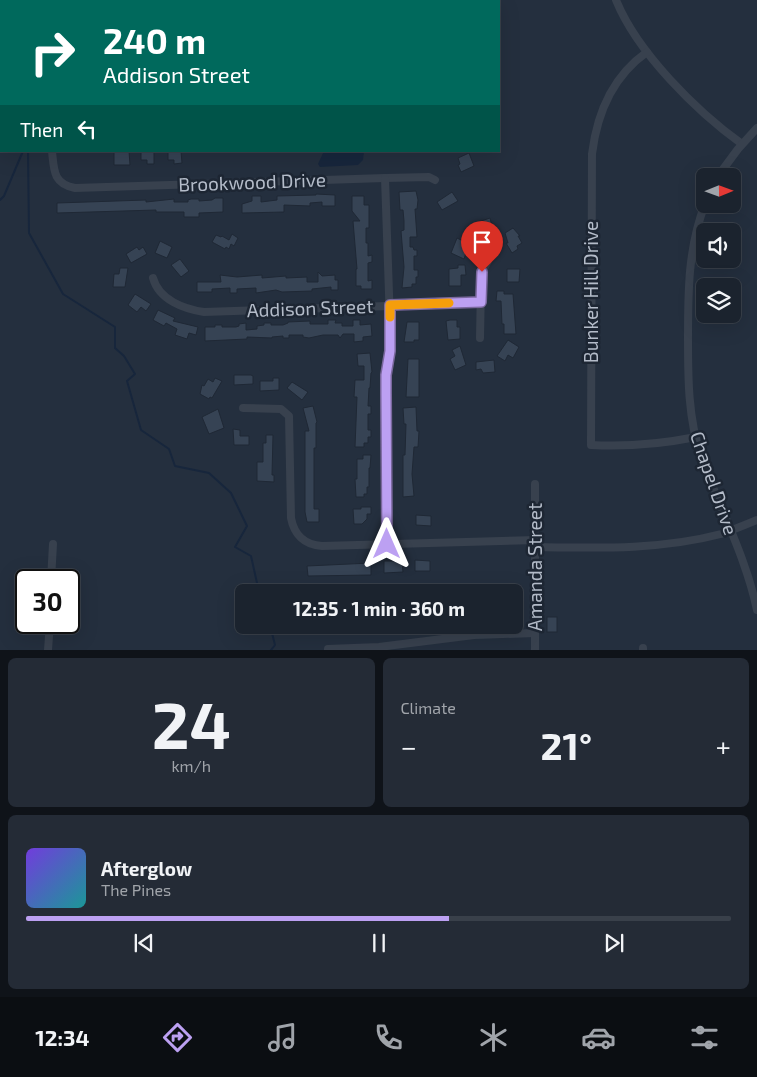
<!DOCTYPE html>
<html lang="en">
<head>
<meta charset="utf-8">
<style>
	:root { --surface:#1b232e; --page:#242b36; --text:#f1f3f6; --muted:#a0a4aa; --line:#39404a; --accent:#bca0f2 }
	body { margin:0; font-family:"Exo 2",sans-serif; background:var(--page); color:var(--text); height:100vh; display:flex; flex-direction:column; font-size:19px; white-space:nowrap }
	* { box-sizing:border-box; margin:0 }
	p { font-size:16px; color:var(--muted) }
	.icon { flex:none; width:28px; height:28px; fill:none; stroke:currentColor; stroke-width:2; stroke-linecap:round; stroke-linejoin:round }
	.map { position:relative; height:650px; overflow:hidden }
	.sheet { display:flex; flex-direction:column; gap:8px; padding:8px; background:#0f1319; flex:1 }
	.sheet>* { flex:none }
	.hud { position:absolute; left:0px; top:0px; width:500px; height:152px; box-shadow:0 5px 20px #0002,0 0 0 1px var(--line); background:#00695c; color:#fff; overflow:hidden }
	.needle { width:32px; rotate:89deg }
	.controls { position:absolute; left:696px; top:168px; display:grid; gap:10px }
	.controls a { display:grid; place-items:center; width:45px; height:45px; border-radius:8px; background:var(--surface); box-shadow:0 5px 20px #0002,0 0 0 1px var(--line); font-size:25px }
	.speed { position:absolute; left:15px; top:569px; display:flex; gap:10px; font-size:25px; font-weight:700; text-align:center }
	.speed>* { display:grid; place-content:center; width:65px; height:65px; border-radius:50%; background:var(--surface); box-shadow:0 5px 20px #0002,0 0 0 1px var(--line); line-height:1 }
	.speed .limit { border:2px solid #111; border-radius:8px; background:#fff; color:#111 }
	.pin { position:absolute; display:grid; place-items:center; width:42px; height:42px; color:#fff; margin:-51px -21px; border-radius:50% 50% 50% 0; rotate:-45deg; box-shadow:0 0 5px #0007 }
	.pin .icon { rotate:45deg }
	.me { position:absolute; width:55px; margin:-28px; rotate:0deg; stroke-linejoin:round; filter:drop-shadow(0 0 4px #0008) }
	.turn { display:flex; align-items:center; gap:18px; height:105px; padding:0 20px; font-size:22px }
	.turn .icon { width:65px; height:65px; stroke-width:2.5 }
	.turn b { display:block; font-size:35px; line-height:42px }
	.then { display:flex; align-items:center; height:48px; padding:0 20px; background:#0003; gap:10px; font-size:19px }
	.big { font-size:38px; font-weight:700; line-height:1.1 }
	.sheet .card { flex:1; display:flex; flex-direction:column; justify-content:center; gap:8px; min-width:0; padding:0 18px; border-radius:8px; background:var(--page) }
	.sheet .dial { align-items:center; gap:0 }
	.dial b { font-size:65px; line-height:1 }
	.song { display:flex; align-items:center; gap:15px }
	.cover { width:60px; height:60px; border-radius:8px; background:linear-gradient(135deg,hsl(260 70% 55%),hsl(180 70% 35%)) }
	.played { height:5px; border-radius:2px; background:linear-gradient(90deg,var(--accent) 60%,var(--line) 60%) }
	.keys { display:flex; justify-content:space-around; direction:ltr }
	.heat { display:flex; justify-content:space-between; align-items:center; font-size:28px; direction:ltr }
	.sheet .tiles { flex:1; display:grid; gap:8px; grid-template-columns:1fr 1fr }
	.card:last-child { grid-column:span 2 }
	.trip { position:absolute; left:235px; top:584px; width:288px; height:50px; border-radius:8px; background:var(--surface); box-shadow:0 5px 20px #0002,0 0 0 1px var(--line); font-weight:700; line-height:50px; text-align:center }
	.menu { display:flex; height:80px; justify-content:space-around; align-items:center; background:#0b0e12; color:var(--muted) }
	.menu .icon { width:35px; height:35px }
	.menu .active { color:var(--accent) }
	.menu b { font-size:22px; color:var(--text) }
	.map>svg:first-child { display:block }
	.water { fill:#17263c }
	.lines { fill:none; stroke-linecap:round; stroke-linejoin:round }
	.stream { stroke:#17263c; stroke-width:2 }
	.building { fill:#364354; stroke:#1f2835 }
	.minor { stroke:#38414e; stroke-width:8 }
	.route-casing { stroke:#7a689d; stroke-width:12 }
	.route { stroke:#bca0f2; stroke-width:9 }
	.slow { stroke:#f59e0b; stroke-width:9 }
	.labels { text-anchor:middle; stroke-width:5; stroke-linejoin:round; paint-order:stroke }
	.street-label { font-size:19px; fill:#b4bcc9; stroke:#1d2633 }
</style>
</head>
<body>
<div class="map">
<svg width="757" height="650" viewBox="0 0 757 650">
	<rect width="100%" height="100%" fill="#242f3e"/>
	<polygon class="water" points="324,151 364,151 363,160 358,165 320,167 318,164"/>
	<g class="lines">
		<g class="stream">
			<polyline points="0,78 1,80"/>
			<polyline points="28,151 29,233 63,294 115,327 115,348 124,356 135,374 127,381 141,430 169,449 175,466 209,473 231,493 247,526 235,547 251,556 259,592"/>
			<polyline points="0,200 4,196 23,151"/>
			<polyline points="270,625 275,645 271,650"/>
		</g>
	</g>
	<g class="building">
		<polygon points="116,151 129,151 130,165 114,165 114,152"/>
		<polygon points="141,151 154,151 154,164 147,164 147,160 141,160"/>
		<polygon points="168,151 181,151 182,163 174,164 174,160 168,160"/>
		<polygon points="469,153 474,166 461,172 458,165 460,164 458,158"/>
		<polygon points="416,191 418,200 417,209 415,209 417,237 410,237 410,247 413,247 414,250 417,250 417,256 414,256 414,270 418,270 418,277 416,277 416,284 412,284 412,287 402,288 404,267 401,231 404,230 404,221 403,210 400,210 399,192"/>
		<polygon points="452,192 458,201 442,210 437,202"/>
		<polygon points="316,194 335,195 335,206 322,206 322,202 310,203 310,206 284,205 284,212 242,213 242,204 252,201 252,196 261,196 261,202 277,200 277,196 316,195"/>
		<polygon points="352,196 364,196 364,205 369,205 369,228 366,228 366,243 368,243 368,256 372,255 372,262 368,263 368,281 372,280 372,289 361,289 361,286 356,286 356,269 357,269 353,221 360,221 352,211"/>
		<polygon points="215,198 223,198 223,212 199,213 199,217 184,217 184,212 156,212 156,210 57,213 57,203 146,200 146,202 174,199 174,202 188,202 188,200 191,199 199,199 199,201 212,200"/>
		<polygon points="490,218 493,230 484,234 485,238 478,240 474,230 477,229 475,223"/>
		<polygon points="513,228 520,236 518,236 522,243 517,246 518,249 512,253 506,243 508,243 505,233"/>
		<polygon points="232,234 238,238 234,246 231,244 229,249 226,247 225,249 212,242 216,235 221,237 222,236 229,240"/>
		<polygon points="457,238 469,244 464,259 451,253"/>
		<polygon points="160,241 172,247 167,258 155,253"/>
		<polygon points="137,247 139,250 143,247 147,254 131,263 126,254"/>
		<polygon points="180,259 189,271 181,277 171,265"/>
		<polygon points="458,265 465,265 466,275 461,275 461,286 449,286 449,269 458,268"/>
		<polygon points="120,268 128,268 125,287 113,287 114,274 119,274"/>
		<polygon points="507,269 520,269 519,282 507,282"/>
		<polygon points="318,272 322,276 335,275 335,280 338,280 338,290 331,290 331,287 312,289 312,291 282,292 276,290 256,293 256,288 237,289 237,293 230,293 230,288 212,289 212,292 197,292 197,282 221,282 220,275 237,277 262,275 262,278 286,276 286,278 307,277 307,282 318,282"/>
		<polygon points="497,291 504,291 504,294 513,294 516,334 504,334 504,324 502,324 501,301 496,301"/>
		<polygon points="135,294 151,304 146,311 141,307 137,312 128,305"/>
		<polygon points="158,310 175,318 173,321 198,327 196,335 189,333 187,339 175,335 177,329 166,323 164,326 153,320"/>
		<polygon points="328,320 336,320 335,323 342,323 342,326 353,326 353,320 360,320 360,325 371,324 372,336 363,337 363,341 354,342 354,334 343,334 340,338 338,335 323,335 309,338 303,337 303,335 289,335 289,338 283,338 283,336 272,337 272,338 247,337 247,339 205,341 205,327 215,327 215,325 222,325 222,327 236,327 239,326 239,324 246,323 246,330 257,329 257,326 264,325 264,323 271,323 271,325 283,325 288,323 288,322 310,321 310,324 328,324"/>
		<polygon points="450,320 457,320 457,327 460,327 460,339 448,340 446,321"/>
		<polygon points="407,322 419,322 419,340 414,340 414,342 404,342"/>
		<polygon points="508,340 519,347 513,358 508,355 505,361 497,356"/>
		<polygon points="460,346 466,365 455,370 450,359 455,356 452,350"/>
		<polygon points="370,353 372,372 371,373 370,388 369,388 368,406 371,406 371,414 368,414 368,430 371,430 371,437 368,437 368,443 364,443 364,447 355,447 357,397 354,397 355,380 364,380 364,366 358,366 357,354"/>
		<polygon points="408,359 419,359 419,397 406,397"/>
		<polygon points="494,360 495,372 483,373 481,369 476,370 476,362"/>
		<polygon points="234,375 251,375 253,376 253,384 234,385"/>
		<polygon points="215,378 222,381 212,398 210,397 209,399 200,394 202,385 204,386 208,379 213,382"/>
		<polygon points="273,378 279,378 279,390 260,391 260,381 273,381"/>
		<polygon points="292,382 308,392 302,400 287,388"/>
		<polygon points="313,406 317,422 316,423 316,448 314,448 314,509 319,509 319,522 307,522 305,512 305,431 309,431 303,408"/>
		<polygon points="416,407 417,431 419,431 418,447 414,447 412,474 414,496 403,497 403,455 405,455 406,424 404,424 403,408"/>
		<polygon points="218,409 224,428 209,434 202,417"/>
		<polygon points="233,429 240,430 240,436 249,436 249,445 234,445"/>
		<polygon points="266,435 273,435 272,475 274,475 274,482 257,481 257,462 263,462 263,443 266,443"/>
		<polygon points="363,455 371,455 370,468 369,468 369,487 367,487 367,494 364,494 364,497 356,497 355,479 357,479 357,459 363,459"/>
		<polygon points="361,507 371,507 371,514 367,514 367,519 362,524 354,524 353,509 361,509"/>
		<polygon points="416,515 431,516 431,526 416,525"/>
		<polygon points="415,560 430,561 430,571 415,571"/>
		<polygon points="384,561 402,561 403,572 384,573"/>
		<polygon points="371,563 371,575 308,576 307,566"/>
		<rect x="547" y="617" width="10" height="15"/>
	</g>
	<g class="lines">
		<g class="minor">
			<path d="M616,0C637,52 696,111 742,144"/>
			<polyline points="0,46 1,47"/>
			<path d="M647,52C613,76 597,113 592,154L591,445C627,447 661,444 696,437"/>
			<path d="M52,151C54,170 53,184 75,188L385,178L429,177L435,180"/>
			<polyline points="718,176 738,149 757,128"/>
			<polyline points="385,178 391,351 386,375 386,394 387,544"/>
			<path d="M705,204C688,248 688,292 688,339C688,377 688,419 701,456C719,507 746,557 757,610"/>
			<path d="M153,278C159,300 184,309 204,312L481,303"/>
			<polyline points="480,338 481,285 482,272 488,261"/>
			<path d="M243,408L281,409L289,416L291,518C294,534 304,545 322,546L536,540"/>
			<path d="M536,547C598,548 660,550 721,534C733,530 745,525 757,520"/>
			<polyline points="51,580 53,544"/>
			<polyline points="643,648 643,650"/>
			<polyline points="328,649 379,647 474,635 535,633"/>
			<polyline points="48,650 50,622"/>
			<polyline points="535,650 535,484"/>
		</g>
	</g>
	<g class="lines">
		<g class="route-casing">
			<polyline id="route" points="387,544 386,394 386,375 390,351 390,305 481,302 482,272"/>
		</g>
		<use href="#route" class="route"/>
		<polyline class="slow" points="390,317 390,305 449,303"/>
	</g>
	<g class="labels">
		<g class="street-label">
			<text transform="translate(252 182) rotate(-2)" y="7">Brookwood Drive</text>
			<text transform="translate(591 292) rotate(-90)" y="7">Bunker Hill Drive</text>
			<text transform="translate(310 308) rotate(-2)" y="7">Addison Street</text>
			<text transform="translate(714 483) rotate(71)" y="7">Chapel Drive</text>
			<text transform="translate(535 567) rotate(-90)" y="7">Amanda Street</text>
		</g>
	</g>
</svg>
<div class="controls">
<a><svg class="needle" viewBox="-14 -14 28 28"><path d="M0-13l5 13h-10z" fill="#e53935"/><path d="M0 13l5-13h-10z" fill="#a0a4aa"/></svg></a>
<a><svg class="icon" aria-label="sound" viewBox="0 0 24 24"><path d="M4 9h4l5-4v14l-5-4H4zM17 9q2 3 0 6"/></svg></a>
<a><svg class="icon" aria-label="layers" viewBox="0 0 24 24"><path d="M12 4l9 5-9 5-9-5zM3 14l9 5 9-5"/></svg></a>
</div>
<div class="speed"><div class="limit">30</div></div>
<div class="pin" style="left:482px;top:272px;background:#d93025"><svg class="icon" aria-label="arrive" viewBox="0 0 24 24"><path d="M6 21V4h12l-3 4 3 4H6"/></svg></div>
<svg class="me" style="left:387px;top:544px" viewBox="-20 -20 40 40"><path d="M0-17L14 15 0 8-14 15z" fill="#bca0f2" stroke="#fff" stroke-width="4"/></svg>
<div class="trip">12:35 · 1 min · 360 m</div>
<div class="hud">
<div class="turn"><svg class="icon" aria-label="right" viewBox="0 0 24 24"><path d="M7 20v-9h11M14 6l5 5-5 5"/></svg><div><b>240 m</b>Addison Street</div></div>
<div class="then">Then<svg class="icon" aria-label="left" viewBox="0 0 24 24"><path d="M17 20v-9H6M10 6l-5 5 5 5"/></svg></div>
</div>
</div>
<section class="sheet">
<div class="tiles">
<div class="card dial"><b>24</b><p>km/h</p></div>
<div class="card"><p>Climate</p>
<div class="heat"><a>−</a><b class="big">21°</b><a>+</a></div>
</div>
<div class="card">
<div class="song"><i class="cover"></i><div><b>Afterglow</b><p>The Pines</p></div></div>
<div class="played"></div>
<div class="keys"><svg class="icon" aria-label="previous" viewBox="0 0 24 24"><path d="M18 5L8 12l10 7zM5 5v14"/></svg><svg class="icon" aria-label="pause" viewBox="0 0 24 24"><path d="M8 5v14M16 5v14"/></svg><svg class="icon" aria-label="next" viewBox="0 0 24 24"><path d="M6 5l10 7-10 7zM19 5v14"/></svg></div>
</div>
</div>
</section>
<nav class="menu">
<b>12:34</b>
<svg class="icon active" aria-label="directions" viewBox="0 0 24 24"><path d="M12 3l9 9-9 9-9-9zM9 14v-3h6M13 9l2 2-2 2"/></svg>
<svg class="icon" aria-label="music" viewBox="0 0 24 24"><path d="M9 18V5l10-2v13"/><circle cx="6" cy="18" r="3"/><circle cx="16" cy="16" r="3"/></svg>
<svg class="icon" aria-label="phone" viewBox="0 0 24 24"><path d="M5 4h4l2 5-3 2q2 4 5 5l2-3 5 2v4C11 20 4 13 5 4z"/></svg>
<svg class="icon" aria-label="climate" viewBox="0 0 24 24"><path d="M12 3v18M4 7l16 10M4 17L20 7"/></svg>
<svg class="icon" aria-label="car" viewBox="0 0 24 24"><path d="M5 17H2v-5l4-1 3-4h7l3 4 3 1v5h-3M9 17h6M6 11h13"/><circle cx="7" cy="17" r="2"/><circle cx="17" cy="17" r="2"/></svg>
<svg class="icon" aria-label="filters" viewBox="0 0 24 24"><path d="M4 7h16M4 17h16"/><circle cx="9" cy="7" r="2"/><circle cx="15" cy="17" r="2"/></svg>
</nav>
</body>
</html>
